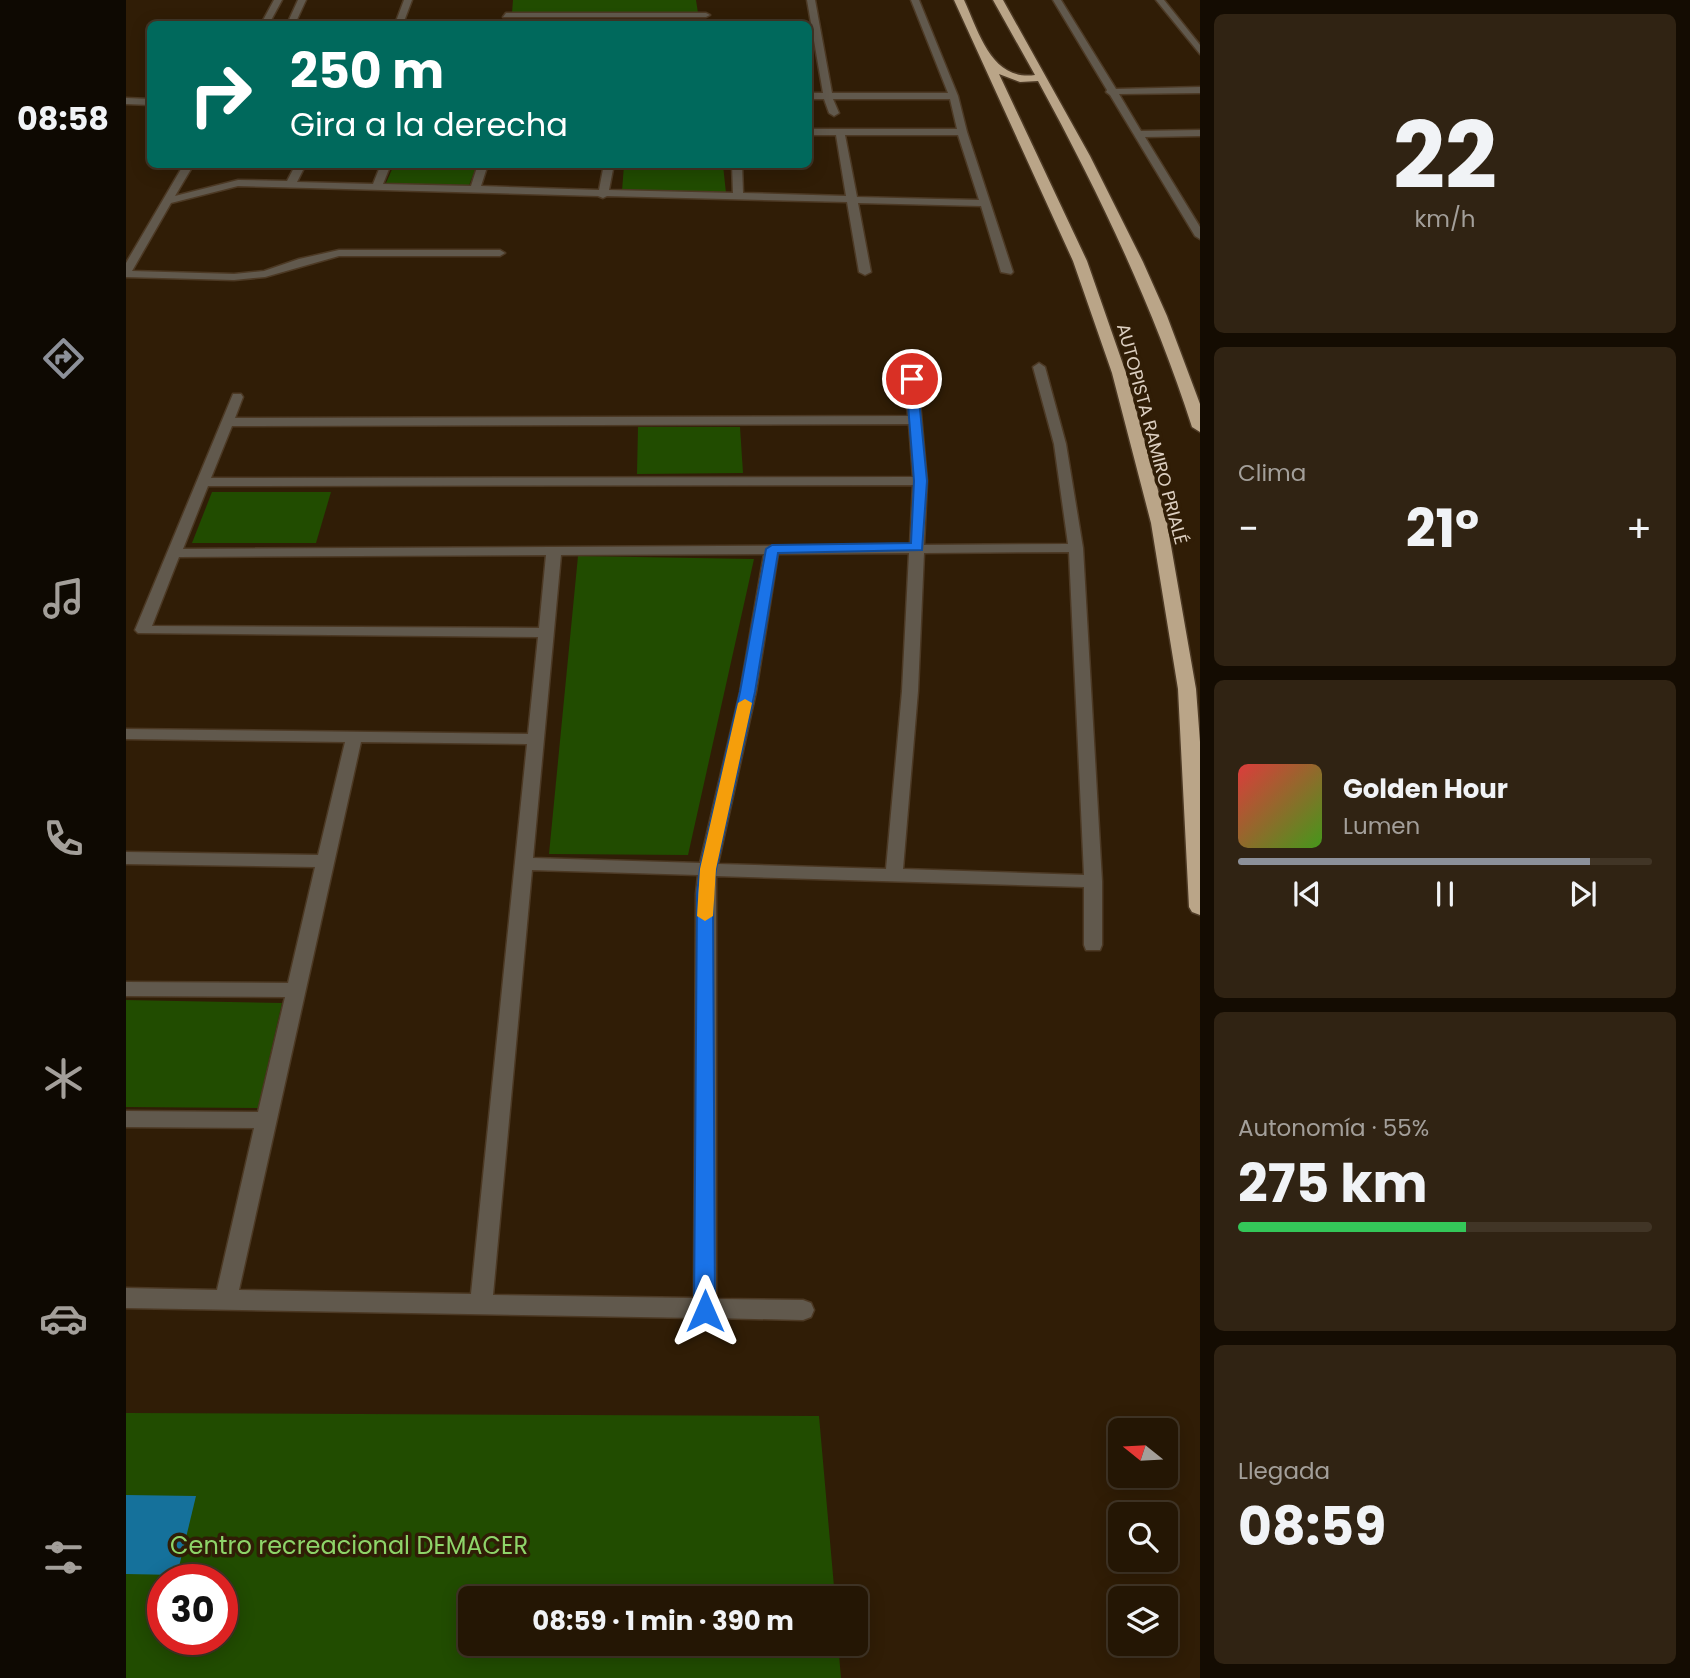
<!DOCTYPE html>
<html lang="es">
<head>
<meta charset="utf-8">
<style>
	:root { --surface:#241604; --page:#302313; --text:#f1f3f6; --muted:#a39f9a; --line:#413526; --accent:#8c9099 }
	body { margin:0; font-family:Poppins,sans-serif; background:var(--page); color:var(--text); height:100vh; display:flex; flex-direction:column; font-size:26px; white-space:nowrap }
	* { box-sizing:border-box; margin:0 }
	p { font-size:23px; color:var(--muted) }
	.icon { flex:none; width:38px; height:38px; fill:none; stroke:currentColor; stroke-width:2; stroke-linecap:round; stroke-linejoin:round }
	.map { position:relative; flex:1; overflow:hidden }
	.sheet { display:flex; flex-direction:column; gap:14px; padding:14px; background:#140c02; width:490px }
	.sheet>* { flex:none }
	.top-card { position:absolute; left:21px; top:21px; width:665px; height:147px; border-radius:10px; box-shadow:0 4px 18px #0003,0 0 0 2px var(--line); background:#00695c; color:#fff; overflow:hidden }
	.needle { width:46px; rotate:288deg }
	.controls { position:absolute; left:982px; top:1418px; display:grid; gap:14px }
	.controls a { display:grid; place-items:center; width:70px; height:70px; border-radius:10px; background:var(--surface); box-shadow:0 4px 18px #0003,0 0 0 2px var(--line); font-size:35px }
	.speed { position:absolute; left:21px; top:1564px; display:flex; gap:14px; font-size:35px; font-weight:700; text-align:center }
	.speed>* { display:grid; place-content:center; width:91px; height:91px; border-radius:50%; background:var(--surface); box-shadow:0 4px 18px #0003,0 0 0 2px var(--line); line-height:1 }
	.speed .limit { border:10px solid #d22; background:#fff; color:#111 }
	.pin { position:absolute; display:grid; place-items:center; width:60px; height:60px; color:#fff; margin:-30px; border:4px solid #fff; border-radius:50%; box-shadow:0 2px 7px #0007 }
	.me { position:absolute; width:77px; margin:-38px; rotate:0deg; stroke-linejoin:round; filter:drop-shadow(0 0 5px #0008) }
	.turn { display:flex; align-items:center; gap:24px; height:147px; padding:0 28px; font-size:32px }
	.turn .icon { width:91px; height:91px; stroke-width:2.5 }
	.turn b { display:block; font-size:49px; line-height:60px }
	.big { font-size:52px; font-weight:700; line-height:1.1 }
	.sheet .card { flex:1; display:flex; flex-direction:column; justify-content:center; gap:10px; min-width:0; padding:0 24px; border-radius:10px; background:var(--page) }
	.sheet .dial { align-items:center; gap:0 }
	.dial b { font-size:91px; line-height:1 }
	.song { display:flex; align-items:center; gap:21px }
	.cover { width:84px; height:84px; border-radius:10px; background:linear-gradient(135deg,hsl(0 70% 55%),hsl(100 70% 35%)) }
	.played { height:7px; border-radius:4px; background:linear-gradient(90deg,var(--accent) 85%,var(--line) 85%) }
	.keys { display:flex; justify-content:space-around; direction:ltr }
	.heat { display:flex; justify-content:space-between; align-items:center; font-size:38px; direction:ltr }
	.charge { height:10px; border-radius:5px; background:linear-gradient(90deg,#34c759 55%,var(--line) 0) }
	.trip { position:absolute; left:332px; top:1586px; width:410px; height:70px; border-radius:10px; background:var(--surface); box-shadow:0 4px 18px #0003,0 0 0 2px var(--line); font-weight:700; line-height:70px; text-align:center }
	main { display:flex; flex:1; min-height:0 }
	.menu { display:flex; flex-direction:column; width:126px; justify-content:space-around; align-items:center; background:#0e0902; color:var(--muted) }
	.menu .icon { width:49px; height:49px }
	.menu .on { color:var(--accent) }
	.menu b { font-size:32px; color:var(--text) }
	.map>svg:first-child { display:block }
	.green { fill:#214c00; fill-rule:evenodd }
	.water { fill:#15719b }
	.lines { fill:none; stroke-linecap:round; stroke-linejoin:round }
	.minor-casing { stroke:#4c3924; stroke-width:3 }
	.highway-casing { stroke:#4c3924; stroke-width:3 }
	.minor { fill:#61594d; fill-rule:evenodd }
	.highway { fill:#baa588; fill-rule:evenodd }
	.route { fill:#1a73e8; stroke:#114b97; stroke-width:2 }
	.slow { fill:#f59e0b }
	.labels { text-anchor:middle; stroke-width:7; stroke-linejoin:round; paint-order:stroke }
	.far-street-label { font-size:18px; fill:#dccfc1; stroke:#301d06 }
	.near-park-label { font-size:24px; fill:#8ed569; stroke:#301d06 }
</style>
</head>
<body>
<main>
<nav class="menu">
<b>08:58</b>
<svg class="icon on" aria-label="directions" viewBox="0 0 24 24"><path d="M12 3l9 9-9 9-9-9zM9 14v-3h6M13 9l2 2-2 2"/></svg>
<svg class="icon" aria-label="music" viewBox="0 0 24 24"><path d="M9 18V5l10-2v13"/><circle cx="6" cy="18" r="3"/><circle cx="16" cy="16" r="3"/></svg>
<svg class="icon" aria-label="phone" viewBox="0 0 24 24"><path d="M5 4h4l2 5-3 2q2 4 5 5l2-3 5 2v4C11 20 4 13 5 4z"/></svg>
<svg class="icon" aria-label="climate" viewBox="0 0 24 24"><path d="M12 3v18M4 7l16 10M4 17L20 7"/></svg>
<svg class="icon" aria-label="car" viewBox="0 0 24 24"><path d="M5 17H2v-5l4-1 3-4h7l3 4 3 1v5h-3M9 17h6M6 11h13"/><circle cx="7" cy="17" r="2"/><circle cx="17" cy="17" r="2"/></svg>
<svg class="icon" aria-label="filters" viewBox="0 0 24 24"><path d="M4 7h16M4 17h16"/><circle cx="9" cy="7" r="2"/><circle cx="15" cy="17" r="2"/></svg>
</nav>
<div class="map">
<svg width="1074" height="1678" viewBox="0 0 1074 1678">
	<rect width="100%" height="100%" fill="#301d06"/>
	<g class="green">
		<polygon points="387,0 570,0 572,13 386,13"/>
		<polygon points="268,165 351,165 342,188 259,185"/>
		<polygon points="498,165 597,165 600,193 496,191"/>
		<polygon points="512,427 614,427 617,473 511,474"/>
		<polygon points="86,492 205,492 190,543 66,543"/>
		<polygon points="452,556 628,559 562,855 423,854"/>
		<polygon points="0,1000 156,1003 132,1108 0,1107"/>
		<path d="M0,1413L693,1416L709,1598H345V1643H712L715,1678H0ZM37,1580H96V1640H37Z"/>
	</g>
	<polygon class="water" points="0,1495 70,1496 51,1575 0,1574"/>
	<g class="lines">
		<g class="minor-casing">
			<g id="minor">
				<polygon points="148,0 156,0 143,24 135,24"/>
				<polygon points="172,0 180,0 169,24 161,24"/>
				<polygon points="278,0 286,0 277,24 269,24"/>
				<path d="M681,0H689L706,93H822L785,0H793L832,96L841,132L887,272L885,274L875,272L855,206L732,203L745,272L739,275L733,272L721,202L481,196L477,198L472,196L112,186L45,203L6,271L108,274L138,271L173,259L213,250H374L379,253L374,256H213L139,277L108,280L0,277V263L58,164H68L49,196L112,180L161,181L170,164H180L171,182L247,184L255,164H265L257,184L345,186L352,164H362L355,186L473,190L478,164H488L483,190L607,193L606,164H616L617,193L720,196L710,135H682V129H831L824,99H707L713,113L708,116L703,113L698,99H682V93H697ZM719,135H832L853,200L731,197Z"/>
				<polygon points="927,0 935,0 990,89 1074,87 1074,93 993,94 1015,131 1074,130 1074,136 1019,137 1074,227 1074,239 1069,236 984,95 980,92 981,90"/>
				<polygon points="1030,0 1038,0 1074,45 1074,54"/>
				<polygon points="380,13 580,13 584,15 580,17 377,17"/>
				<polygon points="0,98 24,99 24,105 0,104"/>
				<path d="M784,355L790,359L801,481L798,545L942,544L928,444L907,367L913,363L919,367L940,444L957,548L976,881V945L974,950H960L958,945V887L590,876V1299L677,1300L685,1303L688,1310L685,1317L677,1320L586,1318L579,1321L571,1318L0,1308V1288L91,1290L128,1128L0,1127V1111L132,1112L159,997L0,996V982L162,983L189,867L0,864V852L192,855L219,742L0,739V729L402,734L412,637L12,633L9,630L107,394H115L117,397L109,418L782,416L778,359ZM783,424L787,477L85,478L106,426ZM787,485L784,545L57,549L82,486ZM943,552L958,875L777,869L792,691L798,553ZM783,553L776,691L760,869L592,864L630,692L652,554ZM638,554L614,692L574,863L407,858L435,555ZM420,555L413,628L26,626L53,557ZM235,742L401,744L345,1294L113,1290ZM406,870L572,875L570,894L568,1298L367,1295Z"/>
			</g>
		</g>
		<g class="highway-casing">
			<path id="highway" d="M828,0H838C853,32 865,81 909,75L867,0H877L964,156L1017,262L1041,316L1074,404V432L1066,427C1027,306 973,193 912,81L894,82L873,74L961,261L1000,373L1041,523L1070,689L1074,742V915L1066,912L1063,907L1052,689L1025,523L986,373L947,261Z"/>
		</g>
		<use href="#minor" class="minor"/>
		<use href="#highway" class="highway"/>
	</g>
	<polygon class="route" points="786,376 791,379 801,481 796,550 652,553 629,692 590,869 587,894 589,1311 586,1317 579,1320 571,1317 568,1311 571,894 574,869 614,692 640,549 646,545 785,543 788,481 780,379"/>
	<polygon class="slow" points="619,699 626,703 590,869 587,916 579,921 571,916 574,869 612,703"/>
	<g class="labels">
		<g class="far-street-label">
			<text transform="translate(1026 434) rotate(75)" y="6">AUTOPISTA RAMIRO PRIALÉ</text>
		</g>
		<g class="near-park-label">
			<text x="223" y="1554">Centro recreacional DEMACER</text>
		</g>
	</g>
</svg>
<div class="controls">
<a><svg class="needle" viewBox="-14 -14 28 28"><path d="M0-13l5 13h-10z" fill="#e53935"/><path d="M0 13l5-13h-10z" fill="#a39f9a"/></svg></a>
<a><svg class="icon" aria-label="search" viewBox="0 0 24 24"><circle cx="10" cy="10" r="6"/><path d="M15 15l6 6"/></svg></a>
<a><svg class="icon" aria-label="layers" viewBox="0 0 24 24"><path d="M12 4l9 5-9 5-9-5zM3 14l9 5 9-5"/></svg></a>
</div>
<div class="speed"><div class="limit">30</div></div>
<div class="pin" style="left:786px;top:379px;background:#d93025"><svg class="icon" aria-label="arrive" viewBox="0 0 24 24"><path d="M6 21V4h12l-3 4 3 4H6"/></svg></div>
<svg class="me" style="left:579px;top:1311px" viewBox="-20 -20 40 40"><path d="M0-17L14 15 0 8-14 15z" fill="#1a73e8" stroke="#fff" stroke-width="4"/></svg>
<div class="trip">08:59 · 1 min · 390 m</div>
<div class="top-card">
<div class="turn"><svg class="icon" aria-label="right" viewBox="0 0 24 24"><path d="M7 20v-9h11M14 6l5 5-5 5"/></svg><div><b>250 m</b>Gira a la derecha</div></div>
</div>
</div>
<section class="sheet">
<div class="card dial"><b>22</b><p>km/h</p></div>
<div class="card"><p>Clima</p>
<div class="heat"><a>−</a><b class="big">21°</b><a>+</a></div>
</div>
<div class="card">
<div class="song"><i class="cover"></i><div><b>Golden Hour</b><p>Lumen</p></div></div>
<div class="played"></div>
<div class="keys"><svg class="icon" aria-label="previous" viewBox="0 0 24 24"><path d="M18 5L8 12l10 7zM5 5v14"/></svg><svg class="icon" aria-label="pause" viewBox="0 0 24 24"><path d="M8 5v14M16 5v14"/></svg><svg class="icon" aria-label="next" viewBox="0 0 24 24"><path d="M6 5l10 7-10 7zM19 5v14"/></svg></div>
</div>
<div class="card"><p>Autonomía · 55%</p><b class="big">275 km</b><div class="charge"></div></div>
<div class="card"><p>Llegada</p><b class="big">08:59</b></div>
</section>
</main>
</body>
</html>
